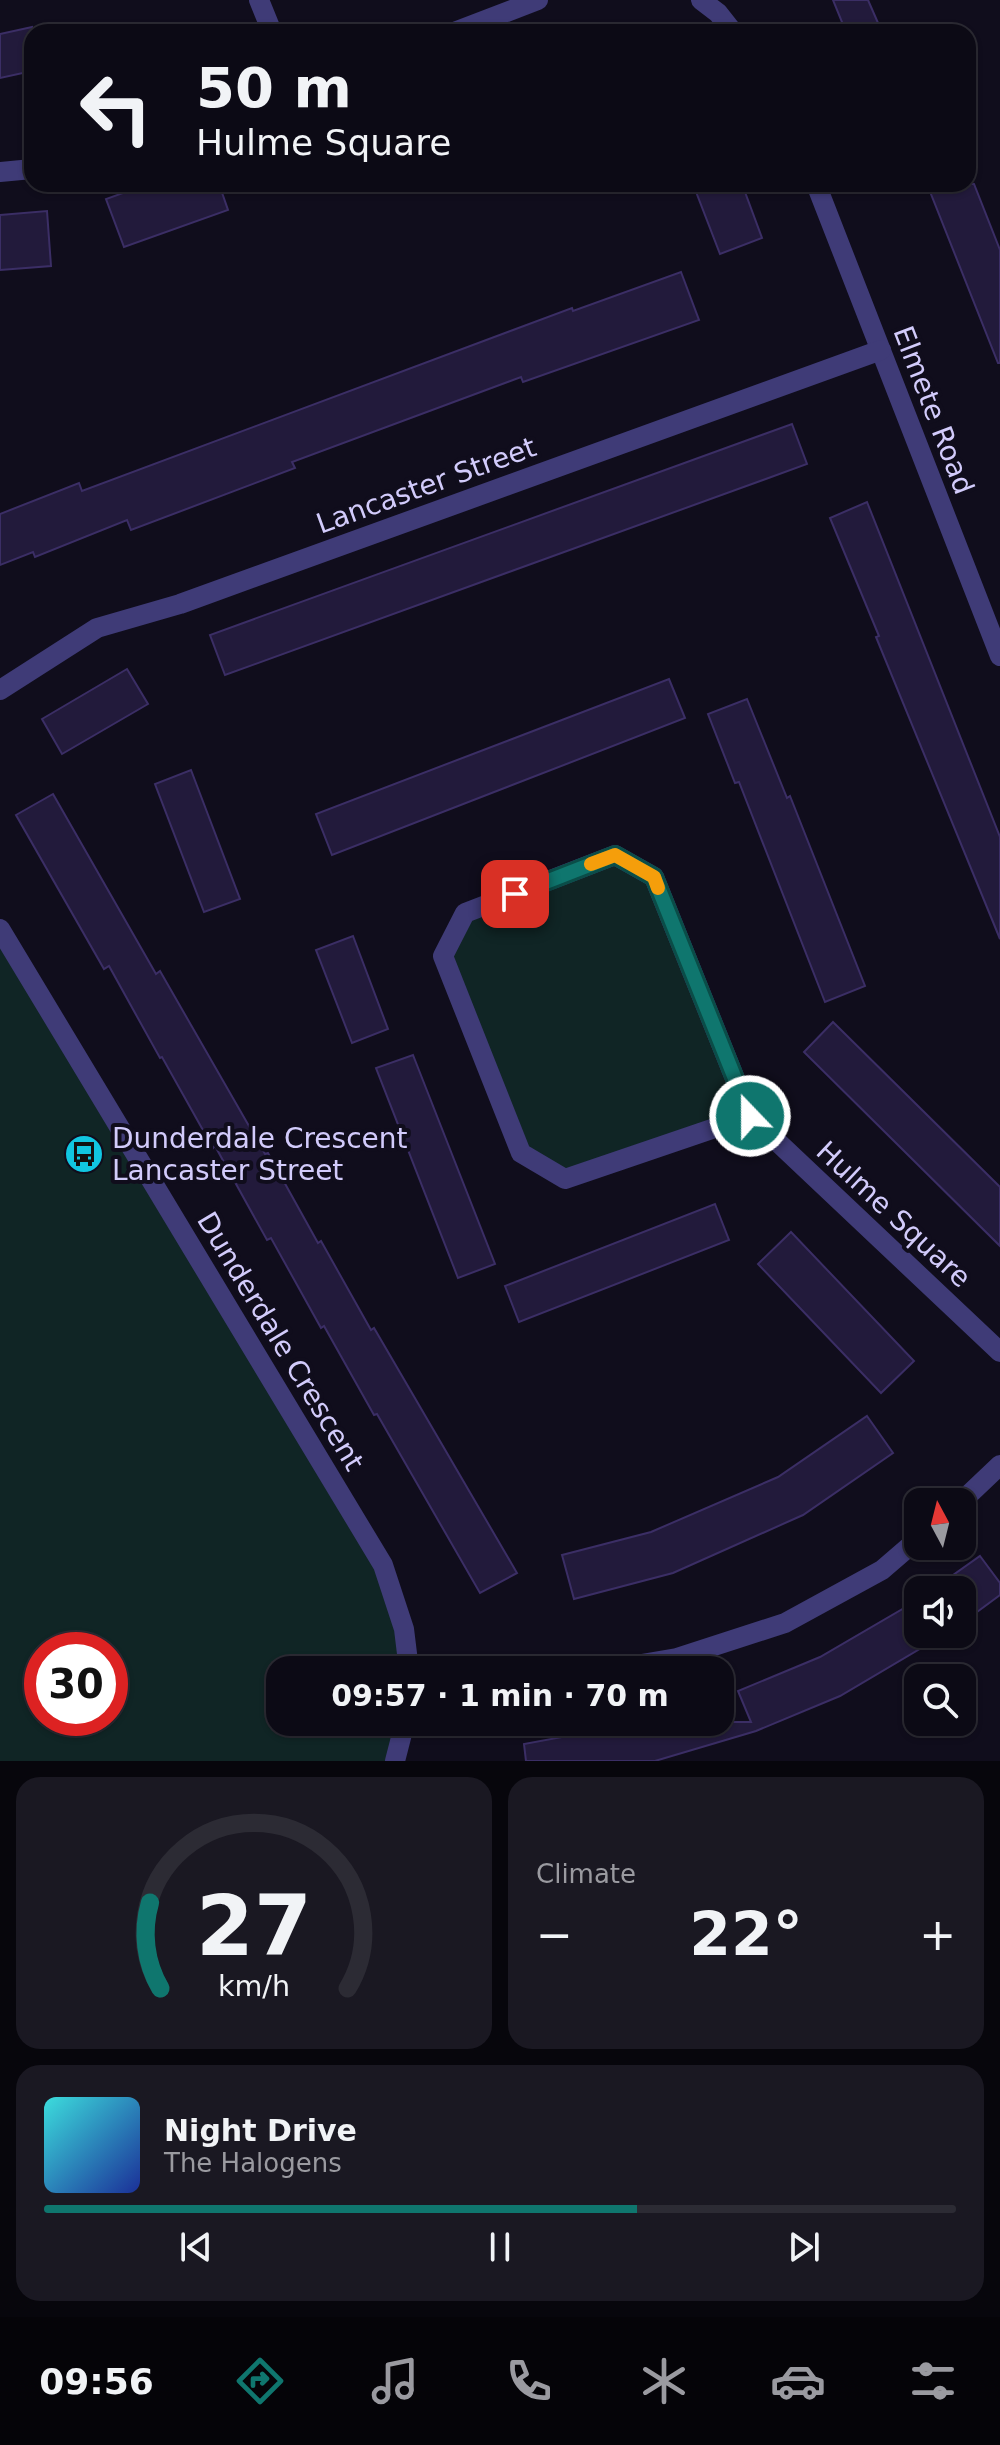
<!DOCTYPE html>
<html lang="en">
<head>
<meta charset="utf-8">
<style>
	:root { --surface:#0c0a15; --page:#1a1822; --text:#f1f3f6; --muted:#9a9aa0; --line:#2c2b34; --accent:#0f766e }
	body { margin:0; font-family:"DejaVu Sans",sans-serif; background:var(--page); color:var(--text); height:100vh; display:flex; flex-direction:column; font-size:30px; white-space:nowrap }
	* { box-sizing:border-box; margin:0 }
	p { font-size:26px; color:var(--muted) }
	.icon { flex:none; width:44px; height:44px; fill:none; stroke:currentColor; stroke-width:2; stroke-linecap:round; stroke-linejoin:round }
	.map { position:relative; height:1761px; overflow:hidden }
	.panel { display:flex; flex-direction:column; gap:16px; padding:16px; background:#07060c; flex:1 }
	.panel>* { flex:none }
	.hud { position:absolute; left:24px; top:24px; width:952px; height:168px; border-radius:24px; box-shadow:0 2px 6px #0004,0 0 0 2px var(--line); background:#0c0a15; color:var(--text); overflow:hidden }
	.needle { width:52px; rotate:353deg }
	.buttons { position:absolute; left:904px; top:1488px; display:grid; gap:16px }
	.buttons a { display:grid; place-items:center; width:72px; height:72px; border-radius:16px; background:var(--surface); box-shadow:0 2px 6px #0004,0 0 0 2px var(--line); font-size:40px }
	.speed { position:absolute; left:24px; top:1632px; display:flex; gap:16px; font-size:40px; font-weight:700; text-align:center }
	.speed>* { display:grid; place-content:center; width:104px; height:104px; border-radius:50%; background:var(--surface); box-shadow:0 2px 6px #0004,0 0 0 2px var(--line); line-height:1 }
	.speed .limit { border:12px solid #d22; background:#fff; color:#111 }
	.pin { position:absolute; display:grid; place-items:center; width:68px; height:68px; color:#fff; margin:-34px; border-radius:16px; box-shadow:0 4px 12px #0006 }
	.me { position:absolute; width:88px; margin:-44px; rotate:338deg; stroke-linejoin:round; filter:drop-shadow(0 0 6px #0008) }
	.turn { display:flex; align-items:center; gap:28px; height:168px; padding:0 40px; font-size:36px }
	.turn .icon { width:104px; height:104px; stroke-width:2.5 }
	.turn b { display:block; font-size:56px; line-height:68px }
	.big { font-size:60px; font-weight:800; line-height:1.1 }
	.panel .widget { flex:1; display:flex; flex-direction:column; justify-content:center; gap:12px; min-width:0; padding:0 28px; border-radius:24px; background:var(--page) }
	.panel .dial { align-items:center; gap:0 }
	.dial svg { height:208px; overflow:visible; fill:none; stroke:var(--line); stroke-width:7; stroke-linecap:round; text-anchor:middle }
	.dial text { fill:var(--text); stroke:none }
	.song { display:flex; align-items:center; gap:24px }
	.cover { width:96px; height:96px; border-radius:12px; background:linear-gradient(135deg,hsl(180 70% 55%),hsl(230 70% 35%)) }
	.played { height:8px; border-radius:4px; background:linear-gradient(90deg,var(--accent) 65%,var(--line) 65%) }
	.keys { display:flex; justify-content:space-around; direction:ltr }
	.heat { display:flex; justify-content:space-between; align-items:center; font-size:44px; direction:ltr }
	.panel .tiles { flex:1; display:grid; gap:16px; grid-template-columns:1fr 1fr }
	.widget:last-child { grid-column:span 2 }
	.trip { position:absolute; left:266px; top:1656px; width:468px; height:80px; border-radius:24px; background:var(--surface); box-shadow:0 2px 6px #0004,0 0 0 2px var(--line); font-weight:800; line-height:80px; text-align:center }
	.tab-bar { display:flex; height:128px; justify-content:space-around; align-items:center; background:#050408; color:var(--muted) }
	.tab-bar .icon { width:56px; height:56px }
	.tab-bar .current { color:var(--accent) }
	.tab-bar b { font-size:36px; color:var(--text) }
	.map>svg:first-child { display:block }
	.green { fill:#102525; fill-rule:evenodd }
	.building { fill:#221a3b; stroke:#3b2e65; stroke-width:2 }
	.lines { fill:none; stroke-linecap:round; stroke-linejoin:round }
	.minor { stroke:#3f3b77; stroke-width:20 }
	.route-casing { stroke:#0a4d48; stroke-width:20 }
	.route { stroke:#0f766e; stroke-width:14 }
	.slow { stroke:#f59e0b; stroke-width:14 }
	.labels { text-anchor:middle; stroke-width:8; stroke-linejoin:round; paint-order:stroke }
	.street-label { font-size:28px; fill:#d2cbfb; stroke:#100d1c }
	.poi-label { font-size:28px; fill:#d2cbfb; stroke:#100d1c; text-anchor:start }
</style>
</head>
<body>
<div class="map">
<svg width="1000" height="1761" viewBox="0 0 1000 1761">
	<rect width="100%" height="100%" fill="#100d1c"/>
	<g class="green">
		<polygon points="615,855 654,877 750,1116 565,1179 521,1153 443,956 465,913"/>
		<path d="M0,929L383,1565L409,1670H280V1722H405L395,1761H0ZM42,1650H110V1718H42Z"/>
	</g>
	<g class="building">
		<polygon points="833,0 868,0 882,32 846,32"/>
		<polygon points="32,27 32,71 0,78 0,34"/>
		<polygon points="148,184 219,184 228,210 124,247 106,199"/>
		<polygon points="693,184 742,184 762,238 720,254"/>
		<polygon points="927,184 974,184 1000,250 1000,363 998,363"/>
		<polygon points="47,211 51,266 0,270 0,215"/>
		<polygon points="681,272 699,320 523,382 521,377 292,462 295,468 131,530 127,520 35,557 33,552 0,565 0,514 79,483 82,491 572,308 573,311"/>
		<polygon points="792,424 807,464 225,675 210,635"/>
		<polygon points="867,502 1000,837 1000,939 876,637 879,636 830,518"/>
		<polygon points="127,669 148,704 62,754 42,719"/>
		<polygon points="669,679 685,718 332,855 316,814"/>
		<polygon points="747,699 787,798 790,796 865,986 825,1002 739,782 735,783 708,714"/>
		<polygon points="191,770 240,899 204,912 155,784"/>
		<polygon points="53,794 156,974 160,971 265,1154 268,1153 318,1243 321,1241 371,1330 374,1328 517,1573 480,1593 377,1414 374,1415 324,1326 321,1328 271,1238 267,1240 215,1146 213,1148 162,1057 160,1058 109,966 104,969 16,815"/>
		<polygon points="353,936 388,1029 352,1043 316,950"/>
		<polygon points="833,1022 1000,1187 1000,1246 804,1052"/>
		<polygon points="413,1055 495,1264 458,1278 376,1068"/>
		<polygon points="715,1204 729,1240 519,1322 505,1286"/>
		<polygon points="791,1232 914,1361 881,1393 758,1264"/>
		<polygon points="867,1416 893,1453 803,1515 673,1573 574,1599 562,1555 651,1532 778,1477"/>
		<polygon points="980,1556 1000,1583 1000,1595 962,1623 962,1590 932,1590"/>
		<polygon points="918,1600 918,1634 945,1634 840,1696 756,1731 655,1761 526,1761 524,1744 643,1722 751,1722 738,1691 820,1657"/>
	</g>
	<g class="lines">
		<g class="minor">
			<polyline points="259,0 272,32"/>
			<polyline points="701,0 718,13 733,32"/>
			<polyline points="454,32 538,0"/>
			<polyline points="0,172 32,169"/>
			<polyline points="816,184 1000,656"/>
			<polyline points="0,690 97,628 180,604 881,350"/>
			<polyline points="0,929 383,1565 404,1629 409,1670"/>
			<polyline points="750,1116 565,1179 521,1153 443,956 465,913 615,855 654,877 750,1116 1000,1352"/>
			<polyline points="961,1502 1000,1465"/>
			<polyline points="606,1670 677,1658 785,1623 882,1570 918,1539"/>
			<polyline points="395,1761 405,1722"/>
		</g>
	</g>
	<g class="lines">
		<g class="route-casing">
			<polyline id="route" points="515,894 615,855 654,877 750,1116"/>
		</g>
		<use href="#route" class="route"/>
		<polyline class="slow" points="591,864 615,855 654,877 658,888"/>
	</g>
	<defs>
		<g id="bus-disc" transform="scale(2)"><circle r="9.5" fill="#11c6e1" stroke="#100d1c"/><path d="M-5-6H5V4H4V6H2V4H-2V6H-4V4H-5ZM-3.5-4V0h7V-4ZM-3.5 1.2v1.5H-2V1.2ZM2 1.2v1.5H3.5V1.2Z" fill="#111"/></g>
	</defs>
	<g fill-rule="evenodd">
		<use href="#bus-disc" x="84" y="1154"/>
	</g>
	<g class="labels">
		<g class="street-label">
			<text transform="translate(934 410) rotate(69)" y="10">Elmete Road</text>
			<text transform="translate(426 485) rotate(-20)" y="10">Lancaster Street</text>
			<text transform="translate(894 1214) rotate(43)" y="10">Hulme Square</text>
			<text transform="translate(281 1341) rotate(59)" y="10">Dunderdale Crescent</text>
		</g>
		<g class="poi-label">
			<text x="112" y="1148">Dunderdale Crescent<tspan x="112" dy="32">Lancaster Street</tspan></text>
		</g>
	</g>
</svg>
<div class="buttons">
<a><svg class="needle" viewBox="-14 -14 28 28"><path d="M0-13l5 13h-10z" fill="#e53935"/><path d="M0 13l5-13h-10z" fill="#9a9aa0"/></svg></a>
<a><svg class="icon" aria-label="sound" viewBox="0 0 24 24"><path d="M4 9h4l5-4v14l-5-4H4zM17 9q2 3 0 6"/></svg></a>
<a><svg class="icon" aria-label="search" viewBox="0 0 24 24"><circle cx="10" cy="10" r="6"/><path d="M15 15l6 6"/></svg></a>
</div>
<div class="speed"><div class="limit">30</div></div>
<div class="pin" style="left:515px;top:894px;background:#d93025"><svg class="icon" aria-label="arrive" viewBox="0 0 24 24"><path d="M6 21V4h12l-3 4 3 4H6"/></svg></div>
<svg class="me" style="left:750px;top:1116px" viewBox="-20 -20 40 40"><circle r="17" fill="#0f766e" stroke="#fff" stroke-width="3"/><path d="M0-11L8 9 0 5-8 9z" fill="#fff"/></svg>
<div class="trip">09:57 · 1 min · 70 m</div>
<div class="hud">
<div class="turn"><svg class="icon" aria-label="left" viewBox="0 0 24 24"><path d="M17 20v-9H6M10 6l-5 5 5 5"/></svg><div><b>50 m</b>Hulme Square</div></div>
</div>
</div>
<section class="panel">
<div class="tiles">
<div class="widget dial"><svg viewBox="0 0 100 80">
<path d="M14 69A42 42 0 1 1 86 69"/>
<path d="M14 69A42 42 0 0 1 10 36" stroke="#0f766e"/>
<text x="50" y="56" font-size="32" font-weight="700">27</text>
<text x="50" y="72" font-size="11">km/h</text>
</svg></div>
<div class="widget"><p>Climate</p>
<div class="heat"><a>−</a><b class="big">22°</b><a>+</a></div>
</div>
<div class="widget">
<div class="song"><i class="cover"></i><div><b>Night Drive</b><p>The Halogens</p></div></div>
<div class="played"></div>
<div class="keys"><svg class="icon" aria-label="previous" viewBox="0 0 24 24"><path d="M18 5L8 12l10 7zM5 5v14"/></svg><svg class="icon" aria-label="pause" viewBox="0 0 24 24"><path d="M8 5v14M16 5v14"/></svg><svg class="icon" aria-label="next" viewBox="0 0 24 24"><path d="M6 5l10 7-10 7zM19 5v14"/></svg></div>
</div>
</div>
</section>
<nav class="tab-bar">
<b>09:56</b>
<svg class="icon current" aria-label="directions" viewBox="0 0 24 24"><path d="M12 3l9 9-9 9-9-9zM9 14v-3h6M13 9l2 2-2 2"/></svg>
<svg class="icon" aria-label="music" viewBox="0 0 24 24"><path d="M9 18V5l10-2v13"/><circle cx="6" cy="18" r="3"/><circle cx="16" cy="16" r="3"/></svg>
<svg class="icon" aria-label="phone" viewBox="0 0 24 24"><path d="M5 4h4l2 5-3 2q2 4 5 5l2-3 5 2v4C11 20 4 13 5 4z"/></svg>
<svg class="icon" aria-label="climate" viewBox="0 0 24 24"><path d="M12 3v18M4 7l16 10M4 17L20 7"/></svg>
<svg class="icon" aria-label="car" viewBox="0 0 24 24"><path d="M5 17H2v-5l4-1 3-4h7l3 4 3 1v5h-3M9 17h6M6 11h13"/><circle cx="7" cy="17" r="2"/><circle cx="17" cy="17" r="2"/></svg>
<svg class="icon" aria-label="filters" viewBox="0 0 24 24"><path d="M4 7h16M4 17h16"/><circle cx="9" cy="7" r="2"/><circle cx="15" cy="17" r="2"/></svg>
</nav>
</body>
</html>
